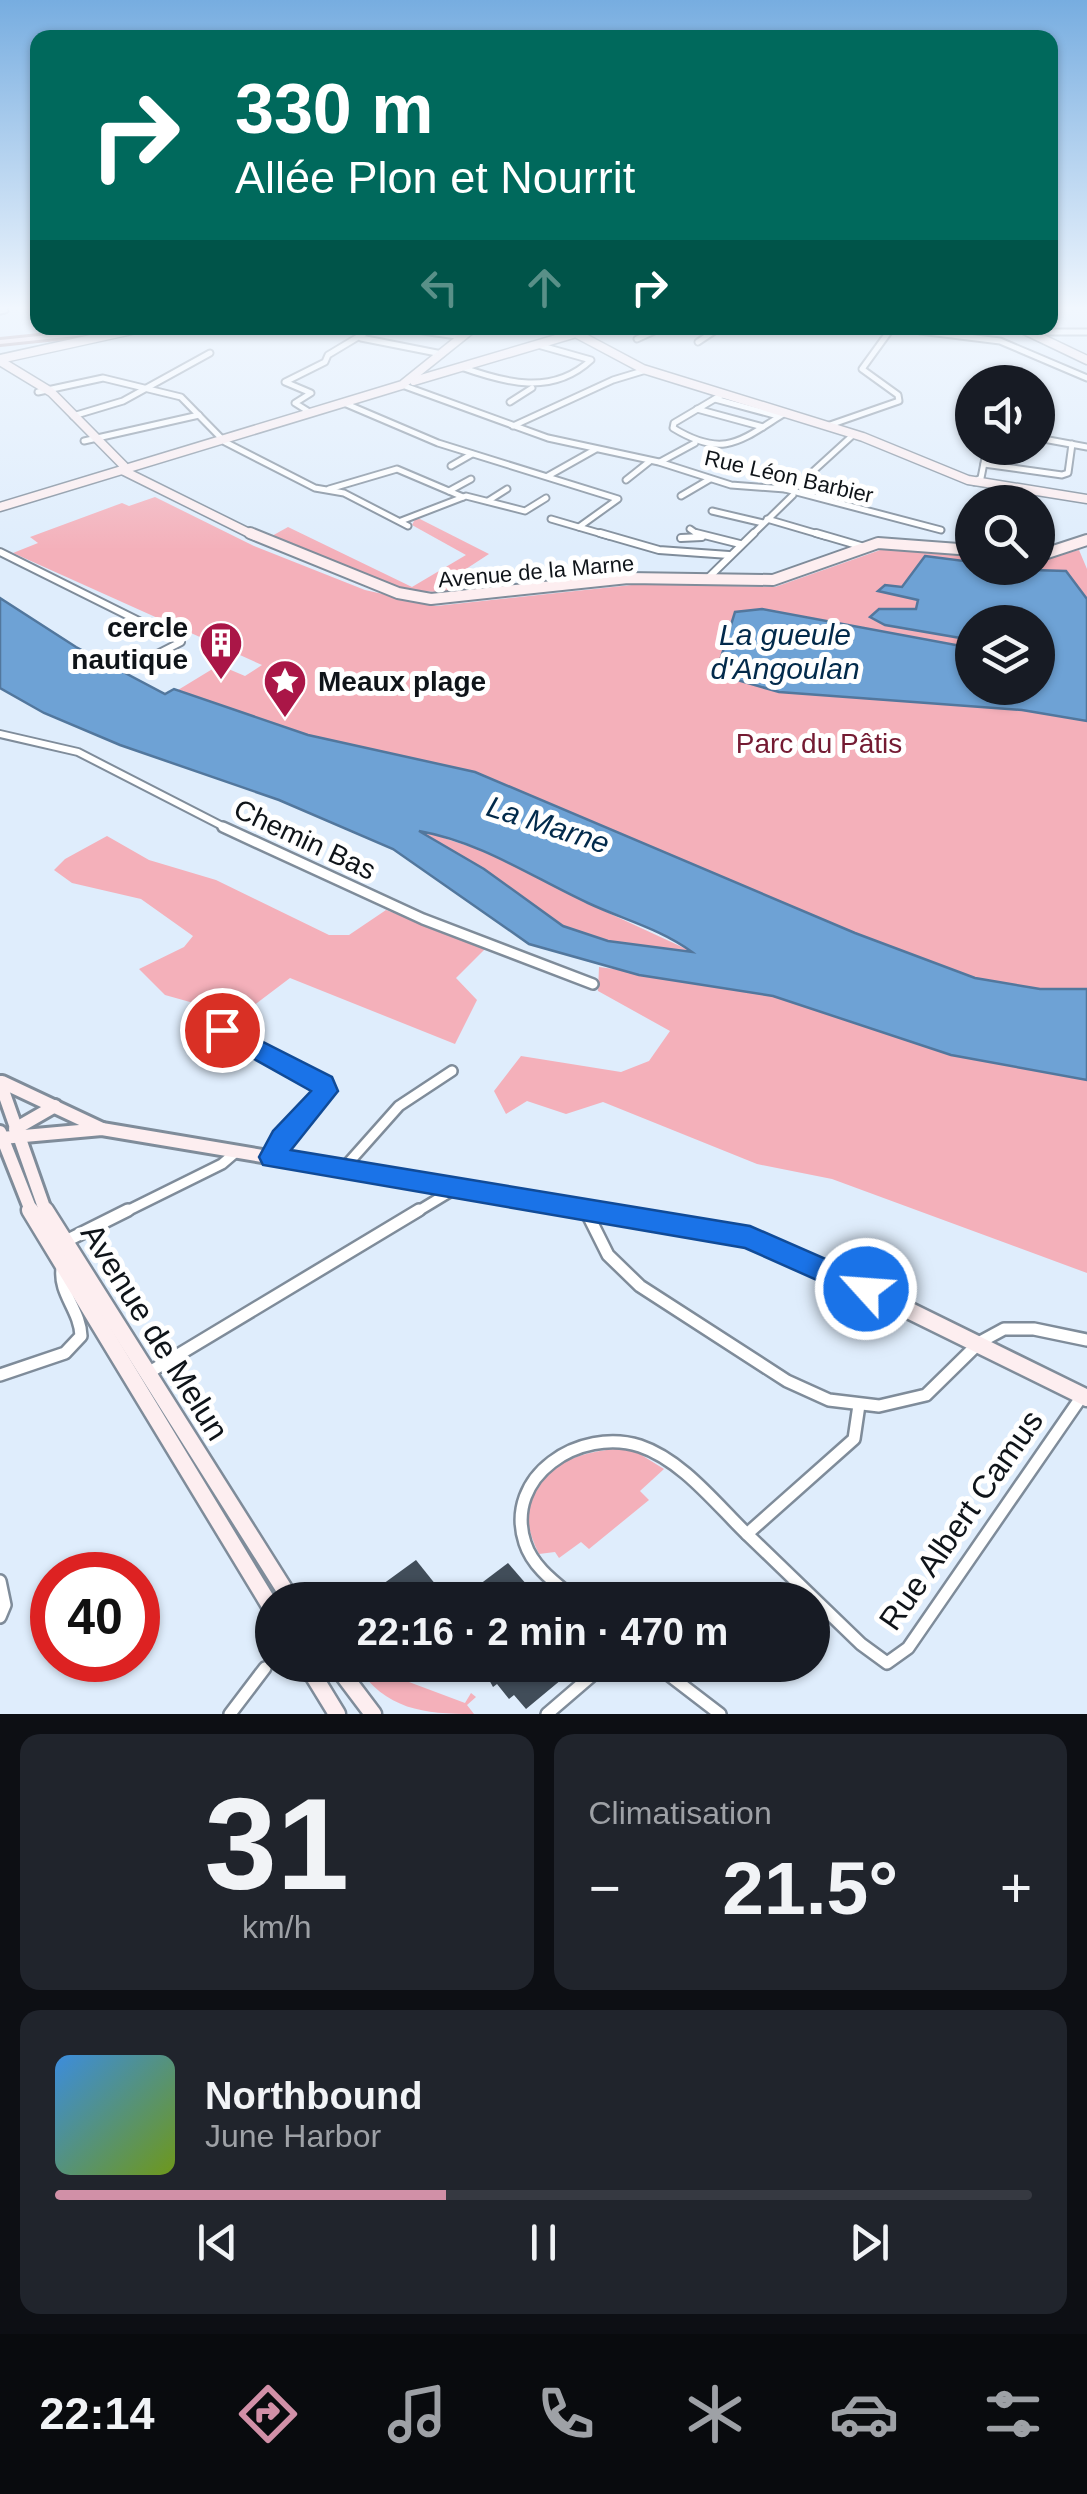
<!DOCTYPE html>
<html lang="fr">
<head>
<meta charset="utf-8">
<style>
	:root { --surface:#171b24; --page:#20242c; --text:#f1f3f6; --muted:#9ea1a6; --line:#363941; --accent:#d190a7 }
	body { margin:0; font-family:Helvetica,sans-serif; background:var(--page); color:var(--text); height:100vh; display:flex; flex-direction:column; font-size:38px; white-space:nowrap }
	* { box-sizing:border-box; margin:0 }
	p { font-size:32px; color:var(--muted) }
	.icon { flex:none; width:55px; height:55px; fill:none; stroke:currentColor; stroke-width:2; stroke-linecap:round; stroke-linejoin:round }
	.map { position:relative; height:1714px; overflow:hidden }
	.details { display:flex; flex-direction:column; gap:20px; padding:20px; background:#0d0f14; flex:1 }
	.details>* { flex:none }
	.hud { position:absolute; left:30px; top:30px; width:1028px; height:305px; border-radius:20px; box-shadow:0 2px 8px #0004; background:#00695c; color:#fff; overflow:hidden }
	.controls { position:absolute; left:955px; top:365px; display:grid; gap:20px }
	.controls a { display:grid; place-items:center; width:100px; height:100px; border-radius:50%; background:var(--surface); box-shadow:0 2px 8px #0004; font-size:50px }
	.speed { position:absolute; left:30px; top:1552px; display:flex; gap:20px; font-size:50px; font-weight:700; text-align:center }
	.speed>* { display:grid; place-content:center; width:130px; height:130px; border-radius:50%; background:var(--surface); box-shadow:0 2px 8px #0004; line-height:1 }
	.speed .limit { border:15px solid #d22; background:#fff; color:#111 }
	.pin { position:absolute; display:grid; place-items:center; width:85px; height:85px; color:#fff; margin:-42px; border:5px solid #fff; border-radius:50%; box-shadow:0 2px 10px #0007 }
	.me { position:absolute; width:110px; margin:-55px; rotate:296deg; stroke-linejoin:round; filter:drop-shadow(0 0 8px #0008) }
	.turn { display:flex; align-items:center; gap:35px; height:210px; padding:0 40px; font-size:45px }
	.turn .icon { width:130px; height:130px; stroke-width:2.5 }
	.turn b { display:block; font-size:70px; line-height:85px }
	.lanes { display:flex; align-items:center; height:95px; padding:0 40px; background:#0003; justify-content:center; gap:50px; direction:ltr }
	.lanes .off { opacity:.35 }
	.big { font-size:75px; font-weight:700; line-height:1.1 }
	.details .widget { flex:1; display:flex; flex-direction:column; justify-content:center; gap:15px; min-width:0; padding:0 35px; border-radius:20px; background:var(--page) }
	.details .dial { align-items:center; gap:0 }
	.dial b { font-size:130px; line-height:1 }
	.song { display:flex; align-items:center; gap:30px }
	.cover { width:120px; height:120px; border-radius:15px; background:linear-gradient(135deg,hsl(210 70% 55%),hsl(80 70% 35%)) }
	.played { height:10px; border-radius:5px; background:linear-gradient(90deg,var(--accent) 40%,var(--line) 40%) }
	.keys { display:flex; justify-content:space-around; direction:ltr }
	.heat { display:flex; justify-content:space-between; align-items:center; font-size:55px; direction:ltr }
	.details .tiles { flex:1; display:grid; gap:20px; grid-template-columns:1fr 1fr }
	.widget:last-child { grid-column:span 2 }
	.trip { position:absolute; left:255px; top:1582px; width:575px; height:100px; border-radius:50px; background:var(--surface); box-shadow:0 2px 8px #0004; font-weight:700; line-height:100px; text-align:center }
	.dock { display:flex; height:160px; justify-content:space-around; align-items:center; background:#090b0e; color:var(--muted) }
	.dock .icon { width:70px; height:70px }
	.dock .selected { color:var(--accent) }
	.dock b { font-size:45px; color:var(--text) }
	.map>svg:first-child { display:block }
	.green { fill:#f4b0ba; fill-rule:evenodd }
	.water { fill:#6ea2d5; stroke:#52779d; stroke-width:2.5; fill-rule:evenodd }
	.building { fill:#414d59 }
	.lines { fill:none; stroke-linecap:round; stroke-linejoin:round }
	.street-far3-casing { stroke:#7f8c9a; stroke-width:9 }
	.street-far2-casing { stroke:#7f8c9a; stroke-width:10 }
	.street-far1-casing { stroke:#7f8c9a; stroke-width:14 }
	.street-casing { stroke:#7f8c9a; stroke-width:16 }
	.secondary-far3-casing { stroke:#7f8c9a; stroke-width:11 }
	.secondary-far2-casing { stroke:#7f8c9a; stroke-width:14 }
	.secondary-far1-casing { stroke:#7f8c9a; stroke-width:18 }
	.secondary-casing { stroke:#7f8c9a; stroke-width:21 }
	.primary-casing { stroke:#a7888e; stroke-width:6 }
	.street-far3 { stroke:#fff; stroke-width:5 }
	.street-far2 { stroke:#fff; stroke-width:6 }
	.street-far1 { stroke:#fff; stroke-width:9 }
	.street { stroke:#fff; stroke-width:11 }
	.secondary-far3 { stroke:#fdeef0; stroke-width:8 }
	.secondary-far2 { stroke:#fdeef0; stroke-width:10 }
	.secondary-far1 { stroke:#fdeef0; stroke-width:12 }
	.secondary { stroke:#fdeef0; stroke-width:16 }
	.primary { fill:#fbdde1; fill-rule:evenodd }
	.route { fill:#1a73e8; stroke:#114b97; stroke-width:2.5 }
	.labels { text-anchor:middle; stroke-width:10; stroke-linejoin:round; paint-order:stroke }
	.far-street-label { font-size:22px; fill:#0f1419; stroke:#fff }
	.poi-label { font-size:28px; font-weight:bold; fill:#0f1419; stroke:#fff; text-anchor:end }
	.park-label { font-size:28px; fill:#741a32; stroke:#fff }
	.street-label { font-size:28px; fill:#0f1419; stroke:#fff }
	.water-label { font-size:30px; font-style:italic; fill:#022a4b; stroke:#fff }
	.near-street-label { font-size:32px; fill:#0f1419; stroke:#fff }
</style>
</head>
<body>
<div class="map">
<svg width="1087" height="1714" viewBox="0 0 1087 1714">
	<rect width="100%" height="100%" fill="#dfedfc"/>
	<g class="green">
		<path d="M155,497L254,546L365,590L436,606L641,584L775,587L886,548L972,554V568H1038V560L1079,550L1087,569V989H1040L976,978L855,933L475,772L308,735L178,690L219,665L245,676L262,665L13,553L38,543L30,537L122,503L129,506ZM972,622H1038V688H972Z"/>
		<polygon points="416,517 489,554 446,582 464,594 408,590 270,537 288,527 412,587 466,555 412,525"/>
		<polygon points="414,828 516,862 587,903 695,953 608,941 563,926 484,869"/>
		<polygon points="107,836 149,860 216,880 329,935 349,935 386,910 487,947 456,978 477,1000 455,1044 290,978 240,1016 165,995 139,969 184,947 193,936 141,899 72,883 54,870 65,859"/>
		<polygon points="599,967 754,988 1087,1073 1087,1273 832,1179 757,1164 603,1102 566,1114 527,1101 506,1114 494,1091 521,1056 621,1072 649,1061 670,1031 598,991"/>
		<path d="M630,1448L664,1469L640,1491L649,1500L589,1549L581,1542L559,1558L555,1552L539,1554C501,1479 566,1450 630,1448Z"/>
		<path d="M356,1665H398L405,1668L401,1679L465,1703L471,1693L476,1697L467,1705L474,1714C423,1714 386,1710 356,1665Z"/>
	</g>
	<g class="water">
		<polygon points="925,556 972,562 972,568 1066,571 1087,599 1087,721 1022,710 779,692 716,674 735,612 762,609 972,648 972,688 1038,688 1038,622 972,622 972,640 885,625 870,617 879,609 916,609 918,600 878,591 885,585 902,587"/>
		<path d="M0,598L76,647L165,694L174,689L308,735L475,772L855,933L975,978L1040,989H1087V1080L951,1055L773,996L639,975L529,944L393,849L279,800L120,745L44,713L0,688ZM419,831C481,842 532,877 588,903C622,919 661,929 692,952L608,941L563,926L484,869Z"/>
	</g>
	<g class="building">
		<polygon points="416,1560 448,1600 395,1600 383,1584"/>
		<polygon points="508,1563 540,1600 459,1600"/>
		<polygon points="481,1665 579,1665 526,1709 514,1695 509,1699 497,1684 493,1687"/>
	</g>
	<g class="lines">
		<g class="street-far3-casing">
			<g id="street-far3">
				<polyline points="0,311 5,310"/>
				<polyline points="63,328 66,332"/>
				<polyline points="403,328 463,337"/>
				<polyline points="920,331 1000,341 1087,378"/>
				<polyline points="1028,332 1087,332"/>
				<polyline points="361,338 442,354"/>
				<polyline points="637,339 661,328"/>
				<polyline points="698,342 719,328"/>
				<path d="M461,367C506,383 552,396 591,360L538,345"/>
				<polyline points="402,385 548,438 659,462 731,485 785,489 941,530"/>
				<polyline points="38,392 103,378 181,397 225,442 315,488 344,493 408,526"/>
				<path d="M723,394L674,423L673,428C724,459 740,441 785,413"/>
				<polyline points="715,399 778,416"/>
				<polyline points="510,402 532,388"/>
				<polyline points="344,403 438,443 618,499 579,527"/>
				<polyline points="697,409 763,427"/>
				<polyline points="311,413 295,403 311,393 285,382 325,362 328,355 373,328"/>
				<polyline points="73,416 123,401 210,353"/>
				<polyline points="513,426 613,380 646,370"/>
				<polyline points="827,426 899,401 898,395 862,369 891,329"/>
				<polyline points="1038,438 1087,447"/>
				<polyline points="84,441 199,415"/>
				<polyline points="660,462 695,443"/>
				<polyline points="984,464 1062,475 1068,473 1072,444"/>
				<polyline points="451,466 472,454"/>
				<polyline points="548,476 596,449"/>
				<polyline points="626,480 650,461"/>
				<polyline points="974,482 981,478 987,448"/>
				<polyline points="329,489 397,469 463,497"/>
				<polyline points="785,489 797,486 854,434"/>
				<polyline points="449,491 471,479"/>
				<polyline points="681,496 710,479"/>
				<polyline points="488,501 507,489"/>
				<polyline points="712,511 763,523"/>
				<polyline points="551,519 609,536"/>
				<polyline points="767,519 825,536"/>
				<polyline points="401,521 466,496 525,511 546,498"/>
				<polyline points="690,529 700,536"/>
				<polyline points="751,536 793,495"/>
			</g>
		</g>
		<g class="street-far2-casing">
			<g id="street-far2">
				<polyline points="600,533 659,550 729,555"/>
				<polyline points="696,533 740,544"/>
				<polyline points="816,533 864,547"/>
				<polyline points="681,538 702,537"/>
				<polyline points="0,552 181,642 136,665"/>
				<polyline points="707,579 754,533"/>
				<polyline points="0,734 78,752 228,829"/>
			</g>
		</g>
		<g class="street-far1-casing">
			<g id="street-far1">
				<polyline points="223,827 423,919 593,984"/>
				<polyline points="223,1030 322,1083 317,1099 273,1157"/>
				<polyline points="343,1169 399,1106 452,1071"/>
				<polyline points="123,1213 222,1164 236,1152"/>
				<polyline points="415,1213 453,1190"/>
			</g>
		</g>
		<g class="street-casing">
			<g id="street">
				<polyline points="586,1211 608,1255 640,1286 787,1381 829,1400 879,1406 926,1395 980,1342 1004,1329 1034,1329 1087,1340"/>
				<polyline points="64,1242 128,1210"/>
				<polyline points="148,1373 419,1210"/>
				<path d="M0,1375L65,1353L81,1336C80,1310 59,1294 62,1269"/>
				<polyline points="747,1534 861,1644 887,1663 908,1648 1082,1396"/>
				<polyline points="0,1581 5,1605 0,1617"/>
				<path d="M576,1600C557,1584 533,1568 525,1543C503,1476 580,1427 640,1446C682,1460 716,1504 747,1534L854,1439L859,1405"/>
				<polyline points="656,1665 720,1714"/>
				<polyline points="230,1714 265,1668"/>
				<polyline points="547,1714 604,1665"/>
			</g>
		</g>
		<g class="secondary-far3-casing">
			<g id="secondary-far3">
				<polyline points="566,328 643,369 863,437 968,480 1087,499"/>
				<polyline points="869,328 966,328"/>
				<polyline points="1020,328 1087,360"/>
				<polyline points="0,359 141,328"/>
				<polyline points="0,361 51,392 124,466 122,470"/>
				<polyline points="414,381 573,334"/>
				<polyline points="122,470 255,536"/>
				<polyline points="0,507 402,385 473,328"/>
			</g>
		</g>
		<g class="secondary-far2-casing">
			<g id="secondary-far2">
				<polyline points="250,533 398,593 431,599 628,578 773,580 878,543 972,550"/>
				<polyline points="1038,556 1087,540"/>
			</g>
		</g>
		<g class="secondary-far1-casing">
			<g id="secondary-far1">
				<polyline points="0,1082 46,1213"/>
				<polyline points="2,1082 102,1129"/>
				<polyline points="15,1129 55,1106"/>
				<polyline points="0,1132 32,1213"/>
				<polyline points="2,1138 102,1129 601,1213"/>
			</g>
		</g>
		<g class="secondary-casing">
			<g id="secondary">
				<polyline points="30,1210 272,1609"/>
				<polyline points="45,1210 291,1600"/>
				<polyline points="586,1210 750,1238 839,1276 1087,1398"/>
				<polyline points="307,1665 337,1714"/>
				<polyline points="336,1665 373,1714"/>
			</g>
		</g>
		<g class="primary-casing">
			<polygon id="primary" points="117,328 137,328 133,330 0,344 0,340"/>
		</g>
		<use href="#street-far3" class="street-far3"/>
		<use href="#street-far2" class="street-far2"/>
		<use href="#street-far1" class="street-far1"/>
		<use href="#street" class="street"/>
		<use href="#secondary-far3" class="secondary-far3"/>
		<use href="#secondary-far2" class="secondary-far2"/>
		<use href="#secondary-far1" class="secondary-far1"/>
		<use href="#secondary" class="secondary"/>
		<use href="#primary" class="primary"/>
	</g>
	<linearGradient id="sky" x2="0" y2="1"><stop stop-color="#77ade0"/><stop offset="0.56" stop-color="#f1f7fe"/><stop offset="1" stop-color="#f1f7fe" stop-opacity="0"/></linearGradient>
	<rect width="1087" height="550" fill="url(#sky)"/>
	<polygon class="route" points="222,1021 332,1077 338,1091 291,1150 750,1226 876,1281 881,1289 876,1298 866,1302 745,1248 263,1165 259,1157 273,1131 311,1091 213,1036 210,1030"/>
	<defs>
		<g id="building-pin" transform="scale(2.25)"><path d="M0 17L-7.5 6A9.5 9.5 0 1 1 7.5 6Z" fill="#aa1647" stroke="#fff"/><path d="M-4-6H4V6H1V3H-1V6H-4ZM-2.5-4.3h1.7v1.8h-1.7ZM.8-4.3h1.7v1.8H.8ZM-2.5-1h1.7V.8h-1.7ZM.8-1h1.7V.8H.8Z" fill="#fff"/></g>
		<g id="sight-pin" transform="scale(2.25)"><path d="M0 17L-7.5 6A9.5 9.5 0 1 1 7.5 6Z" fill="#aa1647" stroke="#fff"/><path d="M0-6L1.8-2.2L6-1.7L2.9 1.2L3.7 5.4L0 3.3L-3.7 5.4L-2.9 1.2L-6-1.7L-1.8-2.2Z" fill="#fff"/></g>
	</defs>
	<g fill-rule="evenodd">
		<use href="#building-pin" x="221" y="643"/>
		<use href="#sight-pin" x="285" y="681"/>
	</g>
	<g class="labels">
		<g class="far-street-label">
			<text transform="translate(789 476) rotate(13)" y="8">Rue Léon Barbier</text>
			<text transform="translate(536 571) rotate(-5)" y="8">Avenue de la Marne</text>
		</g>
		<g class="poi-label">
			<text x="188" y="637">cercle<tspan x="188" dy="32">nautique</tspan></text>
			<text x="318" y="691" text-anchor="start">Meaux plage</text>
		</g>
		<g class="park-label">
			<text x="819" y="753">Parc du Pâtis</text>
		</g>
		<g class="street-label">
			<text transform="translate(305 839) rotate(25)" y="10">Chemin Bas</text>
		</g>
		<g class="water-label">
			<text x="785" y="645">La gueule<tspan x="785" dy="34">d'Angoulan</tspan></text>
			<text transform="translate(548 825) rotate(18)" y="10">La Marne</text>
		</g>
		<g class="near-street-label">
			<text transform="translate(155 1332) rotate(58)" y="11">Avenue de Melun</text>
			<text transform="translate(961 1520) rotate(-55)" y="11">Rue Albert Camus</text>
		</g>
	</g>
</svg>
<div class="controls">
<a><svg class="icon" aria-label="sound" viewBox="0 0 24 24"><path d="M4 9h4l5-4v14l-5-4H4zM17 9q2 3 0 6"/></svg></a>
<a><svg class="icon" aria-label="search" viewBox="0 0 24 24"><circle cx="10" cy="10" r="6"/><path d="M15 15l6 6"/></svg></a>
<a><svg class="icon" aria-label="layers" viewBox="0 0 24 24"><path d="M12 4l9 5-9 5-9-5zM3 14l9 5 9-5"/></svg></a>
</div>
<div class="speed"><div class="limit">40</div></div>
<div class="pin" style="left:222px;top:1030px;background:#d93025"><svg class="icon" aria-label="arrive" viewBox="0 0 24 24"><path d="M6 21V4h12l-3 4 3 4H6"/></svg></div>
<svg class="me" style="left:866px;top:1289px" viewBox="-20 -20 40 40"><circle r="17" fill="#1a73e8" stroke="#fff" stroke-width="3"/><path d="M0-11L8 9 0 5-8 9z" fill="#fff"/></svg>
<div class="trip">22:16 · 2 min · 470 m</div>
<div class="hud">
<div class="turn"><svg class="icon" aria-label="right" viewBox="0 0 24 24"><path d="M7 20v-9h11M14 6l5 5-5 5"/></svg><div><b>330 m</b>Allée Plon et Nourrit</div></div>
<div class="lanes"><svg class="icon off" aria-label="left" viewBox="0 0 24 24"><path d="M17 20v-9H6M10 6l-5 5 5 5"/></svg><svg class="icon off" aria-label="ahead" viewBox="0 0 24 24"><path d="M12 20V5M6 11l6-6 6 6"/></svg><svg class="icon" aria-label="right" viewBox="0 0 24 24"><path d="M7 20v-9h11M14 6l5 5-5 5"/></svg></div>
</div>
</div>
<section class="details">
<div class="tiles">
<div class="widget dial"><b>31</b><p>km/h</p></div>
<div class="widget"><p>Climatisation</p>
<div class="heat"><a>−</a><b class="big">21.5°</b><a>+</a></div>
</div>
<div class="widget">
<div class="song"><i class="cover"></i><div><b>Northbound</b><p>June Harbor</p></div></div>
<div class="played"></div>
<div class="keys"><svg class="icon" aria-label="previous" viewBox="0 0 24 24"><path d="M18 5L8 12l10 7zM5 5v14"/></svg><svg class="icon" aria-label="pause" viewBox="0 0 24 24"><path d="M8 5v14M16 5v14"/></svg><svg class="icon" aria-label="next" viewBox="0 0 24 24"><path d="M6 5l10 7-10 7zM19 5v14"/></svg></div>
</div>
</div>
</section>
<nav class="dock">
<b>22:14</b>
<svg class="icon selected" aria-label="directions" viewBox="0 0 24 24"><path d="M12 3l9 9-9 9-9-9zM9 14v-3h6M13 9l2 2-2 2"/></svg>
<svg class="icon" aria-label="music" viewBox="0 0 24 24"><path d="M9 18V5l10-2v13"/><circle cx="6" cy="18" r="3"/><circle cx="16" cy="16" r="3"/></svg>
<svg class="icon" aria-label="phone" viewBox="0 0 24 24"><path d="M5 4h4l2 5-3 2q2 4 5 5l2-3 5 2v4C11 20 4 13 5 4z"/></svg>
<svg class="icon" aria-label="climate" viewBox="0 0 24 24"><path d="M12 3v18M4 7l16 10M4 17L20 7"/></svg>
<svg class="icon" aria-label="car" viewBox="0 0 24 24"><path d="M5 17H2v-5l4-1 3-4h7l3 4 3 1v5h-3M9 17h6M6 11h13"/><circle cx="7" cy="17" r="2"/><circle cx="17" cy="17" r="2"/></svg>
<svg class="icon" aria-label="filters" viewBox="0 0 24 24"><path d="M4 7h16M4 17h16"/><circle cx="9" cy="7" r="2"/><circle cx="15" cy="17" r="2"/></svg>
</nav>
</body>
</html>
